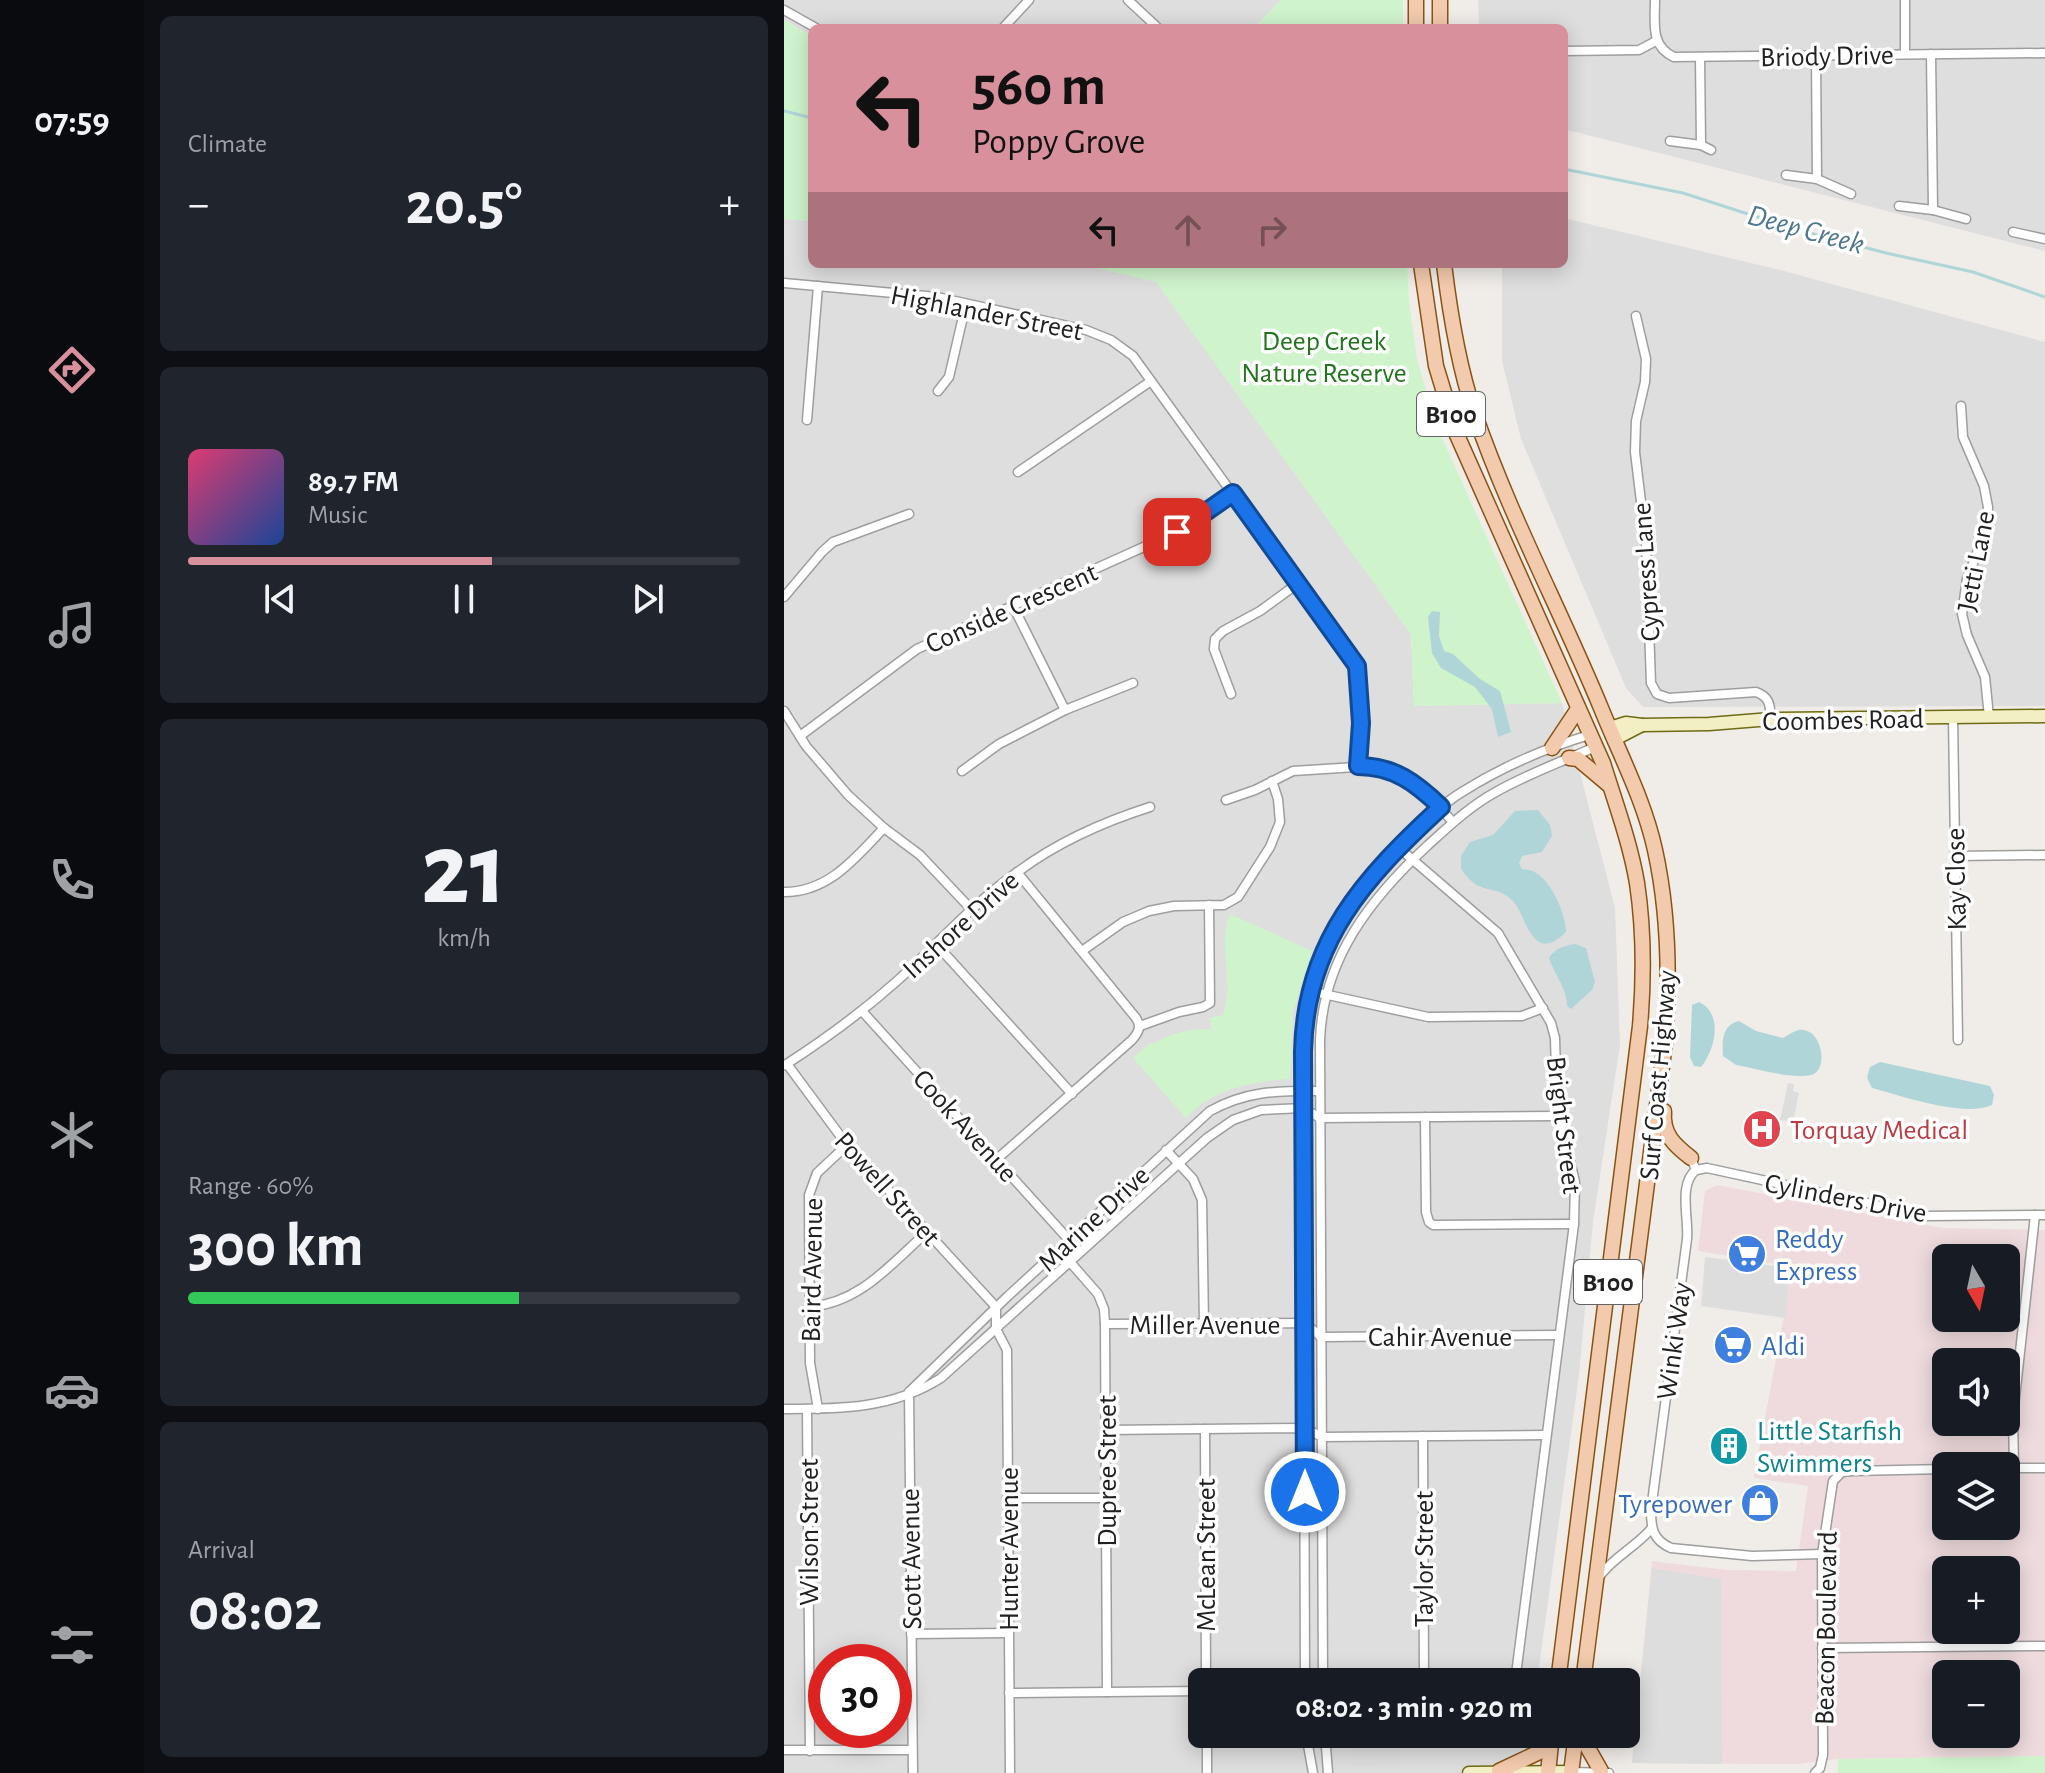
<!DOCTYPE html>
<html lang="en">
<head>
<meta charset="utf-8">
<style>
	:root { --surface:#171b24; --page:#20242c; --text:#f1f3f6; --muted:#9ea1a6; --line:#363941; --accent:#d8909c }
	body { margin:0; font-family:"Alegreya Sans",sans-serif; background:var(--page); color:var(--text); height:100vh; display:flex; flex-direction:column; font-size:30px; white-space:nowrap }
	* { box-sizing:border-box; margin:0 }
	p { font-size:26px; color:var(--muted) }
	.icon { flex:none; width:44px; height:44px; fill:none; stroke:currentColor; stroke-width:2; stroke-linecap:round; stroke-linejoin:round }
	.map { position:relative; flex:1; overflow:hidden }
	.sheet { display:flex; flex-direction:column; gap:16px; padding:16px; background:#0d0f14; width:640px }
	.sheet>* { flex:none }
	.top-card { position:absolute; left:24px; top:24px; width:760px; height:244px; border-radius:12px; box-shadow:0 4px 20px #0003; background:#d8909c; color:#111; overflow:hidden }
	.needle { width:52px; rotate:171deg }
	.fabs { position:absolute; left:1148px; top:1244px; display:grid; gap:16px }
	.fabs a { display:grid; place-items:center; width:88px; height:88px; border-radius:12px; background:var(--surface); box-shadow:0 4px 20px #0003; font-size:40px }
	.speed { position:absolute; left:24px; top:1644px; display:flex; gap:16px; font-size:40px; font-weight:700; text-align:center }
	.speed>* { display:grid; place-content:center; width:104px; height:104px; border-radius:50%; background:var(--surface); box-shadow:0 4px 20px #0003; line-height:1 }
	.speed .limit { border:12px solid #d22; background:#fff; color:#111 }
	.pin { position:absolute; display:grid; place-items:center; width:68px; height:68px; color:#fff; margin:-34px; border-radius:16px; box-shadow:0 4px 12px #0006 }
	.me { position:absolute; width:88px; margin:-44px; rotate:0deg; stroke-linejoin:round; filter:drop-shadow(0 0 6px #0008) }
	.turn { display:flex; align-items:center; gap:28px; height:168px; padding:0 32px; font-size:36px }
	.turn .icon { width:104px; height:104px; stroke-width:2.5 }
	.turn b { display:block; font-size:56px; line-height:68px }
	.lanes { display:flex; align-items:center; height:76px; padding:0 32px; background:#0003; justify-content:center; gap:40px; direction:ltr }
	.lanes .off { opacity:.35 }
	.big { font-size:60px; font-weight:700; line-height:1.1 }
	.sheet .widget { flex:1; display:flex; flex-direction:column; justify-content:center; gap:12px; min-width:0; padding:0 28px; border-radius:12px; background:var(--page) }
	.sheet .dial { align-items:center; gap:0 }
	.dial b { font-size:104px; line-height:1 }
	.song { display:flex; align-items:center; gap:24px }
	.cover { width:96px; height:96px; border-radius:12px; background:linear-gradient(135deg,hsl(340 70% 55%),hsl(220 70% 35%)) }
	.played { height:8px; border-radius:4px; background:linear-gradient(90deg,var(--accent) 55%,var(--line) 55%) }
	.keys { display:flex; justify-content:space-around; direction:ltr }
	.heat { display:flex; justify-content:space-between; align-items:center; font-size:44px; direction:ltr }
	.charge { height:12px; border-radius:6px; background:linear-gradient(90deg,#34c759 60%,var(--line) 0) }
	.trip { position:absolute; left:404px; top:1668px; width:452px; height:80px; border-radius:12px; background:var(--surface); box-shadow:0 4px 20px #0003; font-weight:700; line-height:80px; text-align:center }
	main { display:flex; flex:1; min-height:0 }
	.menu { display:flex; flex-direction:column; width:144px; justify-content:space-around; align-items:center; background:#090b0e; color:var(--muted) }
	.menu .icon { width:56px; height:56px }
	.menu .selected { color:var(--accent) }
	.menu b { font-size:36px; color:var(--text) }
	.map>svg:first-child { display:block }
	.residential { fill:#dfdede; fill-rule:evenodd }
	.commercial { fill:#efdbdd; fill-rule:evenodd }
	.park { fill:#cff4cc }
	.parking { fill:#ddd }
	.water { fill:#afd5d8 }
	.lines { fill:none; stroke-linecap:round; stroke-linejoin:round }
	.stream { stroke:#afd5d8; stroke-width:3 }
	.street-casing { stroke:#9e9e9e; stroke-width:11 }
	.secondary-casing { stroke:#6e6b13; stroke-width:15 }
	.primary-casing { stroke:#8c5212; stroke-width:17 }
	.street { stroke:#fff; stroke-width:8 }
	.secondary { stroke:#f3efc4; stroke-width:12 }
	.primary { stroke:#f2caad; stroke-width:14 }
	.route-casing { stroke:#114b97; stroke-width:20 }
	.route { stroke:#1a73e8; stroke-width:14 }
	.labels { text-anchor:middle; stroke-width:7; stroke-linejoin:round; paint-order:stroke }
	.shield { fill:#fff; stroke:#646464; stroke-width:2 }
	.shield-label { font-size:26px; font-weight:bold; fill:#212121 }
	.street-label { font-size:28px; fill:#212121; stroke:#fff }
	.park-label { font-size:28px; fill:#1f7519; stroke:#fff }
	.health-label { font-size:28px; fill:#be3a42; stroke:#fff; text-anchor:start }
	.shop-label { font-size:28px; fill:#366cbe; stroke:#fff; text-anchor:start }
	.culture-label { font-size:28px; fill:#0d838f; stroke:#fff; text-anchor:start }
	.water-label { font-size:30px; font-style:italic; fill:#4d7890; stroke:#fff }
</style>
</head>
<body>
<main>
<nav class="menu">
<b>07:59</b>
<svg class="icon selected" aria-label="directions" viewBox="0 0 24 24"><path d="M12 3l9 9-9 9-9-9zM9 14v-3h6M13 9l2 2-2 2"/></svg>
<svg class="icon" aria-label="music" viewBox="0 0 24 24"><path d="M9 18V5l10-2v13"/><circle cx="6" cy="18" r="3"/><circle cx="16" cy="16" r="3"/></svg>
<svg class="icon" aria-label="phone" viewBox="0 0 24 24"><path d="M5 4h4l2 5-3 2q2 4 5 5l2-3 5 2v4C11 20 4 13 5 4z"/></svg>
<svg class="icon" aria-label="climate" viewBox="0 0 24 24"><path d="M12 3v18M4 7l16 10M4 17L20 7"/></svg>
<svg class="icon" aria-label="car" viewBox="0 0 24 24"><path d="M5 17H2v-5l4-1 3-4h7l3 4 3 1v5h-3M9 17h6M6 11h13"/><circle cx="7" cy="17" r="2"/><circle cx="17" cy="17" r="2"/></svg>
<svg class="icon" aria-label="filters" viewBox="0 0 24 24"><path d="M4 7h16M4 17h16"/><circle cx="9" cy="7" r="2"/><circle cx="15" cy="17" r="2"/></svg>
</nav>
<section class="sheet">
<div class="widget"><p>Climate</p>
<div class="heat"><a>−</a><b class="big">20.5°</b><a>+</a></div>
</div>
<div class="widget">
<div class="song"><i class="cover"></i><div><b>89.7 FM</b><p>Music</p></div></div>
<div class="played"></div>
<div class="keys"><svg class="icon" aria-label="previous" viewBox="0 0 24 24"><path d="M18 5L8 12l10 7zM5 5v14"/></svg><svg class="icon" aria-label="pause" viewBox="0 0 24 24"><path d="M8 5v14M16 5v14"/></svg><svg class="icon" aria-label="next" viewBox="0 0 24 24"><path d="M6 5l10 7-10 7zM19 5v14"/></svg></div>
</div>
<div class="widget dial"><b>21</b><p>km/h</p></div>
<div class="widget"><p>Range · 60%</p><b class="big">300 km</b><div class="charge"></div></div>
<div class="widget"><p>Arrival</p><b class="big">08:02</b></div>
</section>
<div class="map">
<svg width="1261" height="1773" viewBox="0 0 1261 1773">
	<rect width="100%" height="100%" fill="#f0ede9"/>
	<g class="residential">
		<polygon points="0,0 497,0 470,28 28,28 28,36 0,20"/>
		<polygon points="694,0 1261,0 1261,251 780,129 780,28 695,28"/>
		<polygon points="780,218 1000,271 1261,342 1261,706 859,707 842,688 737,439 718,361 718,264 780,264"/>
		<path d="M0,219L28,221V264H296L372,281L627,634L630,706L778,703L831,908L836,1045L809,1222L795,1375L753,1682H418V1734H746L741,1773H0ZM42,1662H110V1730H42Z"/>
	</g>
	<path class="commercial" d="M933,1185L1158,1228L1261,1230V1756L1054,1759L1014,1764L848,1763L868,1561L943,1570L1012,1571L1024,1486L970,1478L1009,1267L914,1251L921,1191ZM1162,1258H1222V1318H1162ZM1162,1362H1222V1422H1162ZM1162,1466H1222V1526H1162ZM1162,1570H1222V1630H1162ZM1162,1674H1222V1734H1162Z"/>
	<g class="park">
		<polygon points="497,0 619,0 619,28 470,28"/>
		<polygon points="0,20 28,36 28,221 0,219"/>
		<polygon points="296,264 623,264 625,301 633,359 653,427 778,703 630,706 627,634 372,282"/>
		<path d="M446,914L528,951L509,1012L506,1079C468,1081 429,1089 402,1118L349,1058L366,1043L369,1044C387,1033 405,1029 427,1029L426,1018L439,1015C451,982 433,947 446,914Z"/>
		<polygon points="1261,1756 1261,1773 1054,1773 1054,1759"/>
	</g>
	<g class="parking">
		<polygon points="1004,1083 1010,1084 1009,1091 1015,1093 1009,1122 996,1120"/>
		<polygon points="921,1257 1007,1268 1001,1318 917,1306"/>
		<polygon points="868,1568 937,1579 938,1764 848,1763"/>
		<polygon points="569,1744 616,1744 616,1765 569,1766"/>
	</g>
	<g class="water">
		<polygon points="648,611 656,612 655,636 660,651 669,654 696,679 716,691 727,732 714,737 708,709 691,687 657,668 648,653 644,617"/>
		<path d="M754,810L766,825L768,836L758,852L738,856L735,863L738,869C743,870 748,870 752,873C768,882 782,915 782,932C775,939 765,947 755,942C742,934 739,911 728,900C708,882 697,898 677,869V856L686,842L709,835L731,811Z"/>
		<path d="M791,944L802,948L811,982L808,990L787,1009L783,1006C783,988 771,976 765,958C771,948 780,946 791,944Z"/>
		<path d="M915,1002C940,1014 931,1050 917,1067L910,1066L906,1057L908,1005Z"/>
		<path d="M955,1021L972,1031L999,1038C1004,1035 1010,1031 1015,1030C1039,1027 1045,1072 1027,1075C1005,1079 975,1069 952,1065L939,1056C938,1041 938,1025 955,1021Z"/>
		<path d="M1096,1062L1206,1086L1210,1095L1208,1105C1180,1118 1119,1096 1088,1088L1083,1078L1086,1067Z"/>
	</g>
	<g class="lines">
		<g class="stream">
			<polyline points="0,111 28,118"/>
			<polyline points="780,169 899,193 1007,228 1102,253 1189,272 1261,297"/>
		</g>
		<g class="street-casing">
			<g id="street">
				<polyline points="344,0 374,28"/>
				<path d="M871,0C871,23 866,46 890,57L1261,53"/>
				<polyline points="1121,0 1121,54"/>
				<polyline points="0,10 32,28"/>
				<polyline points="219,28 245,0"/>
				<polyline points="780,51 855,50 872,41"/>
				<polyline points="1147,54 1149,210"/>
				<polyline points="1032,56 1033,179"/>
				<polyline points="916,57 917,145"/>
				<polyline points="886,141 917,145 927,150"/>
				<polyline points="1002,175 1033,179 1067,194"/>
				<polyline points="1115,206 1149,210 1182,219"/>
				<polyline points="1229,232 1261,239"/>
				<polyline points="0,283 153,297 302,330 327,340 349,356 573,666 577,723 574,766"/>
				<path d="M852,316L862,359L861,382L852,421L851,452L862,543L867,683L873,694L885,698L972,692C986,697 986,705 987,719"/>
				<polyline points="154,391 165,377 182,304"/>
				<polyline points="1177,406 1179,437 1200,486 1204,507 1203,527 1183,579 1178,614 1183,635 1201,677 1205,717"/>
				<polyline points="23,420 34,286"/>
				<polyline points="234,472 367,381"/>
				<polyline points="0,597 38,552 49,542 125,514"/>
				<polyline points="229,606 281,710 349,683"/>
				<polyline points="447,694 430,649 431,639 439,631 476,611 513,584"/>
				<polyline points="0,711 22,746 64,795 100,828 136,855 187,909"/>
				<polyline points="1169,717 1174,1040"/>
				<polyline points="16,736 133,649 393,532 449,493"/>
				<polyline points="178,771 215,744 281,710"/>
				<polyline points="442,800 471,790 509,771 588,766 609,770 632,783 669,822"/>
				<polyline points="615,848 714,933 767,1023 771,1038 773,1107 791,1182 790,1224 731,1682"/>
				<polyline points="1171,856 1261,855"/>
				<path d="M0,892C45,892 71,858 100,828"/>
				<polyline points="152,944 288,1094"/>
				<polyline points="298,951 339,922 365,911 390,906 440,905 454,897 486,847 496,822 494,799 488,781"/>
				<polyline points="526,991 644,1017 738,1016 759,1008"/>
				<polyline points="78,1011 285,1240 286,1262 314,1294 320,1309 321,1324 323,1692"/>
				<polyline points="356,1026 395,1012 419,1007 426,1003 425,905"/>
				<polyline points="3,1064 63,1145 212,1307 212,1329 223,1350 226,1773"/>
				<path d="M1,1065C40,1040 78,1012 113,981C154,944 189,903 235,871C274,842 319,822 366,807"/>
				<polyline points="641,1117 642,1212 645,1222 649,1225 790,1224"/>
				<polyline points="382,1150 409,1179 418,1200 420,1324"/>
				<path d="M907,1158L912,1170C894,1184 905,1218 903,1239L867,1510C867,1529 869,1540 887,1548L968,1556L1038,1554"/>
				<path d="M213,1159L348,1040C354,1033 358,1027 352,1018L233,872"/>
				<polyline points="912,1170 923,1168 1143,1216 1261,1215"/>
				<path d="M25,1307C76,1303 107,1264 143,1232"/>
				<polyline points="321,1324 521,1323 537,1337 775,1335"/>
				<path d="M125,1392L224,1296L426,1111C464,1090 494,1091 536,1091"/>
				<polyline points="125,1392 129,1773"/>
				<path d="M0,1409C55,1409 109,1409 157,1378L423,1138L449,1120L477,1110L519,1108L536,1118L774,1116"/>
				<polyline points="23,1409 26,1751"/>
				<polyline points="34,1409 26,1363 25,1195 33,1173 63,1145"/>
				<polyline points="421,1429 422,1682"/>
				<polyline points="321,1430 521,1428 538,1437 762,1435"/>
				<polyline points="639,1436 640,1682"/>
				<polyline points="1222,1468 1261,1468"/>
				<polyline points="1230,1468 1229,1416 1251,1215"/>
				<polyline points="223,1498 322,1498"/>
				<path d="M815,1577C829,1557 852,1547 867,1529"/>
				<polyline points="127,1634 224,1633"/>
				<polyline points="1038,1648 1261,1646"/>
				<path d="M521,1682L519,1052C521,963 556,906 619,844C637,826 655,806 678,792C716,768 762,748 805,735"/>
				<path d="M539,1682L536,1040C539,959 586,899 643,846C664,827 685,807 710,793C743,774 777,762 811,747"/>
				<polyline points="225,1693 418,1691"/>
				<polyline points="423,1734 423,1773"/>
				<polyline points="522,1734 529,1773"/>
				<polyline points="541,1734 544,1773"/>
				<polyline points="0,1750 127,1750"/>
				<polyline points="787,1772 825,1773"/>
				<polyline points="1031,1773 1036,1768 1039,1755 1038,1554 1049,1481 1058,1472 1068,1471 1162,1469"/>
			</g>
		</g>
		<g class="secondary-casing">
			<g id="secondary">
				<polyline points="826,728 842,723 858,725 925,724 987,719 1261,716"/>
				<polyline points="831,739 858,725"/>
				<polyline points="685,1773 787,1772"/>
			</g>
		</g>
		<g class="primary-casing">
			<g id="primary">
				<polyline points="632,0 632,28"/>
				<polyline points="656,0 656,28"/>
				<path d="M637,264L652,366L673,435L819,763C831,802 846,842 853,883C860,930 860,979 856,1026L774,1682"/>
				<path d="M660,264C666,314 674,364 690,412C725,514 776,609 817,708C836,755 860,800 871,850C885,914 886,979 881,1043L799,1682"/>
				<polyline points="768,748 794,709"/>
				<polyline points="785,758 794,759 826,786"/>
				<path d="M880,1111C878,1134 890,1145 907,1158"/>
				<polyline points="796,1734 817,1771"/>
				<polyline points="715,1771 766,1747"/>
				<polyline points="764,1773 768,1734"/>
				<polyline points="787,1773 792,1734"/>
			</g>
		</g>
		<use href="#street" class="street"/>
		<use href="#secondary" class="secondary"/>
		<use href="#primary" class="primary"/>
	</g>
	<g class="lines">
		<g class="route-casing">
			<path id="route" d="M393,532L449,493L573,666L577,723L574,766C610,766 632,783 657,807C580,878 521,942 519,1052L521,1492"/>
		</g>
		<use href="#route" class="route"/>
	</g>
	<defs>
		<g id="hospital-disc" transform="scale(2)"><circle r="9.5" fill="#e0444e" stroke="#fff"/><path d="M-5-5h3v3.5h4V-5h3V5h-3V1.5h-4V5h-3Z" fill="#fff"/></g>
		<g id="supermarket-disc" transform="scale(2)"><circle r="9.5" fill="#3f7fe0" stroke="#fff"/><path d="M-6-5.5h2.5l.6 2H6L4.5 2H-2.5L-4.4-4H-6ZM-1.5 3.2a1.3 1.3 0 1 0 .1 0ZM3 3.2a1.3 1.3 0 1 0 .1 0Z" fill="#fff"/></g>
		<g id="building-disc" transform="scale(2)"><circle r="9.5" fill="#0f9aa8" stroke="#fff"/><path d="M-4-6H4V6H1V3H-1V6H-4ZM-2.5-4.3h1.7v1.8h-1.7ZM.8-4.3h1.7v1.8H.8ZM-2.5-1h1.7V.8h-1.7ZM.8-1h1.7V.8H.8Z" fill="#fff"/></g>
		<g id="shop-disc" transform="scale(2)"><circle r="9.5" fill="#3f7fe0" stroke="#fff"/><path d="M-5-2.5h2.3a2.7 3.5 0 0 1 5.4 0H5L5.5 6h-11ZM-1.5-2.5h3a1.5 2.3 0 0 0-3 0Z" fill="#fff"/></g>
	</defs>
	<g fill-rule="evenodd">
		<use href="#hospital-disc" x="978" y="1129"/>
		<use href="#supermarket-disc" x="963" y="1254"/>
		<use href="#supermarket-disc" x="949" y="1345"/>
		<use href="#building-disc" x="945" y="1446"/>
		<use href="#shop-disc" x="976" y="1503"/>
	</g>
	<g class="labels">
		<g class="shield">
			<rect x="633" y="392" width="68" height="44" rx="6"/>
			<rect x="790" y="1260" width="68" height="44" rx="6"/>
		</g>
		<g class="shield-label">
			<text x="667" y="423">B100</text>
			<text x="824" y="1291">B100</text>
		</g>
		<g class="street-label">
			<text transform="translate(1043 55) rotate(-1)" y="10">Briody Drive</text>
			<text transform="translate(203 312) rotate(11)" y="10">Highlander Street</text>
			<text transform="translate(1191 561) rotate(-79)" y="10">Jetti Lane</text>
			<text transform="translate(861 572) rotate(-94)" y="10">Cypress Lane</text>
			<text transform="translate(227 607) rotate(-24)" y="10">Conside Crescent</text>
			<text transform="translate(1059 719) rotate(-1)" y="10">Coombes Road</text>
			<text transform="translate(1171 879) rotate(-91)" y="10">Kay Close</text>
			<text transform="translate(176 924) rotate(-42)" y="10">Inshore Drive</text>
			<text transform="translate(873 1075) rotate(-85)" y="10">Surf Coast Highway</text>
			<text transform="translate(182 1125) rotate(48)" y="10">Cook Avenue</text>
			<text transform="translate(781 1125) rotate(83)" y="10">Bright Street</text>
			<text transform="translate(104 1188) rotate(48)" y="10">Powell Street</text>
			<text transform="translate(1062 1197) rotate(11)" y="10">Cylinders Drive</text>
			<text transform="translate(309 1218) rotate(-43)" y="10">Marine Drive</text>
			<text transform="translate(27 1270) rotate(-89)" y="10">Baird Avenue</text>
			<text x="421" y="1334">Miller Avenue</text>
			<text x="656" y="1346">Cahir Avenue</text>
			<text transform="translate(889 1341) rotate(-82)" y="10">Winki Way</text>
			<text transform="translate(322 1471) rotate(-90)" y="10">Dupree Street</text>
			<text transform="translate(24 1532) rotate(-90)" y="10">Wilson Street</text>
			<text transform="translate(224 1549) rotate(-90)" y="10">Hunter Avenue</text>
			<text transform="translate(421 1555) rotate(-90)" y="10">McLean Street</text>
			<text transform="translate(126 1559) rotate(-91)" y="10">Scott Avenue</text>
			<text transform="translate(639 1559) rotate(-90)" y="10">Taylor Street</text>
			<text transform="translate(1041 1628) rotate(-89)" y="10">Beacon Boulevard</text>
		</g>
		<g class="park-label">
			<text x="540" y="350">Deep Creek<tspan x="540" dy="32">Nature Reserve</tspan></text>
		</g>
		<g class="health-label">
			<text x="1006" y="1139">Torquay Medical</text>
		</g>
		<g class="shop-label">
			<text x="991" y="1248">Reddy<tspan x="991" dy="32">Express</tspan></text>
			<text x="977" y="1355">Aldi</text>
			<text x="948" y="1513" text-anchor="end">Tyrepower</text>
		</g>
		<g class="culture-label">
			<text x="973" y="1440">Little Starfish<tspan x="973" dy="32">Swimmers</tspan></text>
		</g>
		<g class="water-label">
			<text transform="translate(1022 229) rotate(15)" y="10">Deep Creek</text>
		</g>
	</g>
</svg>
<div class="fabs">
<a><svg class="needle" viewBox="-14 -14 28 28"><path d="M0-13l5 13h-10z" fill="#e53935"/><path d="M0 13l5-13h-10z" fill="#9ea1a6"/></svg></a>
<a><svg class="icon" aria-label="sound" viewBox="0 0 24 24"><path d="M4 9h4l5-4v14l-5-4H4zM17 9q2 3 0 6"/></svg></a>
<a><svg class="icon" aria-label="layers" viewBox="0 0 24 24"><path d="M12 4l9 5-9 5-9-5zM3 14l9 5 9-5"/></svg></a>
<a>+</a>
<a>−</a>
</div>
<div class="speed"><div class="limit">30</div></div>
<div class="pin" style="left:393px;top:532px;background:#d93025"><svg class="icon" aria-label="arrive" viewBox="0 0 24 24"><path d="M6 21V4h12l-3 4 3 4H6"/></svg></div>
<svg class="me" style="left:521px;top:1492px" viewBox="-20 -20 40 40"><circle r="17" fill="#1a73e8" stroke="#fff" stroke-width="3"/><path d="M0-11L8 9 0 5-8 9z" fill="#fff"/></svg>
<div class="trip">08:02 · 3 min · 920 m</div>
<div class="top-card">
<div class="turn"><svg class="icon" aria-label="left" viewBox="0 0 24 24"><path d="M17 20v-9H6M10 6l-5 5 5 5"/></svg><div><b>560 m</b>Poppy Grove</div></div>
<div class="lanes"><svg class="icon" aria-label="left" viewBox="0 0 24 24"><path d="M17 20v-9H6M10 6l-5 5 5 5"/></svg><svg class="icon off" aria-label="ahead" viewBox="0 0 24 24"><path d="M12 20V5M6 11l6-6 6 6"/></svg><svg class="icon off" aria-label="right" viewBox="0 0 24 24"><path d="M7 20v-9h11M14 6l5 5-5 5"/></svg></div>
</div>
</div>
</main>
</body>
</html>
